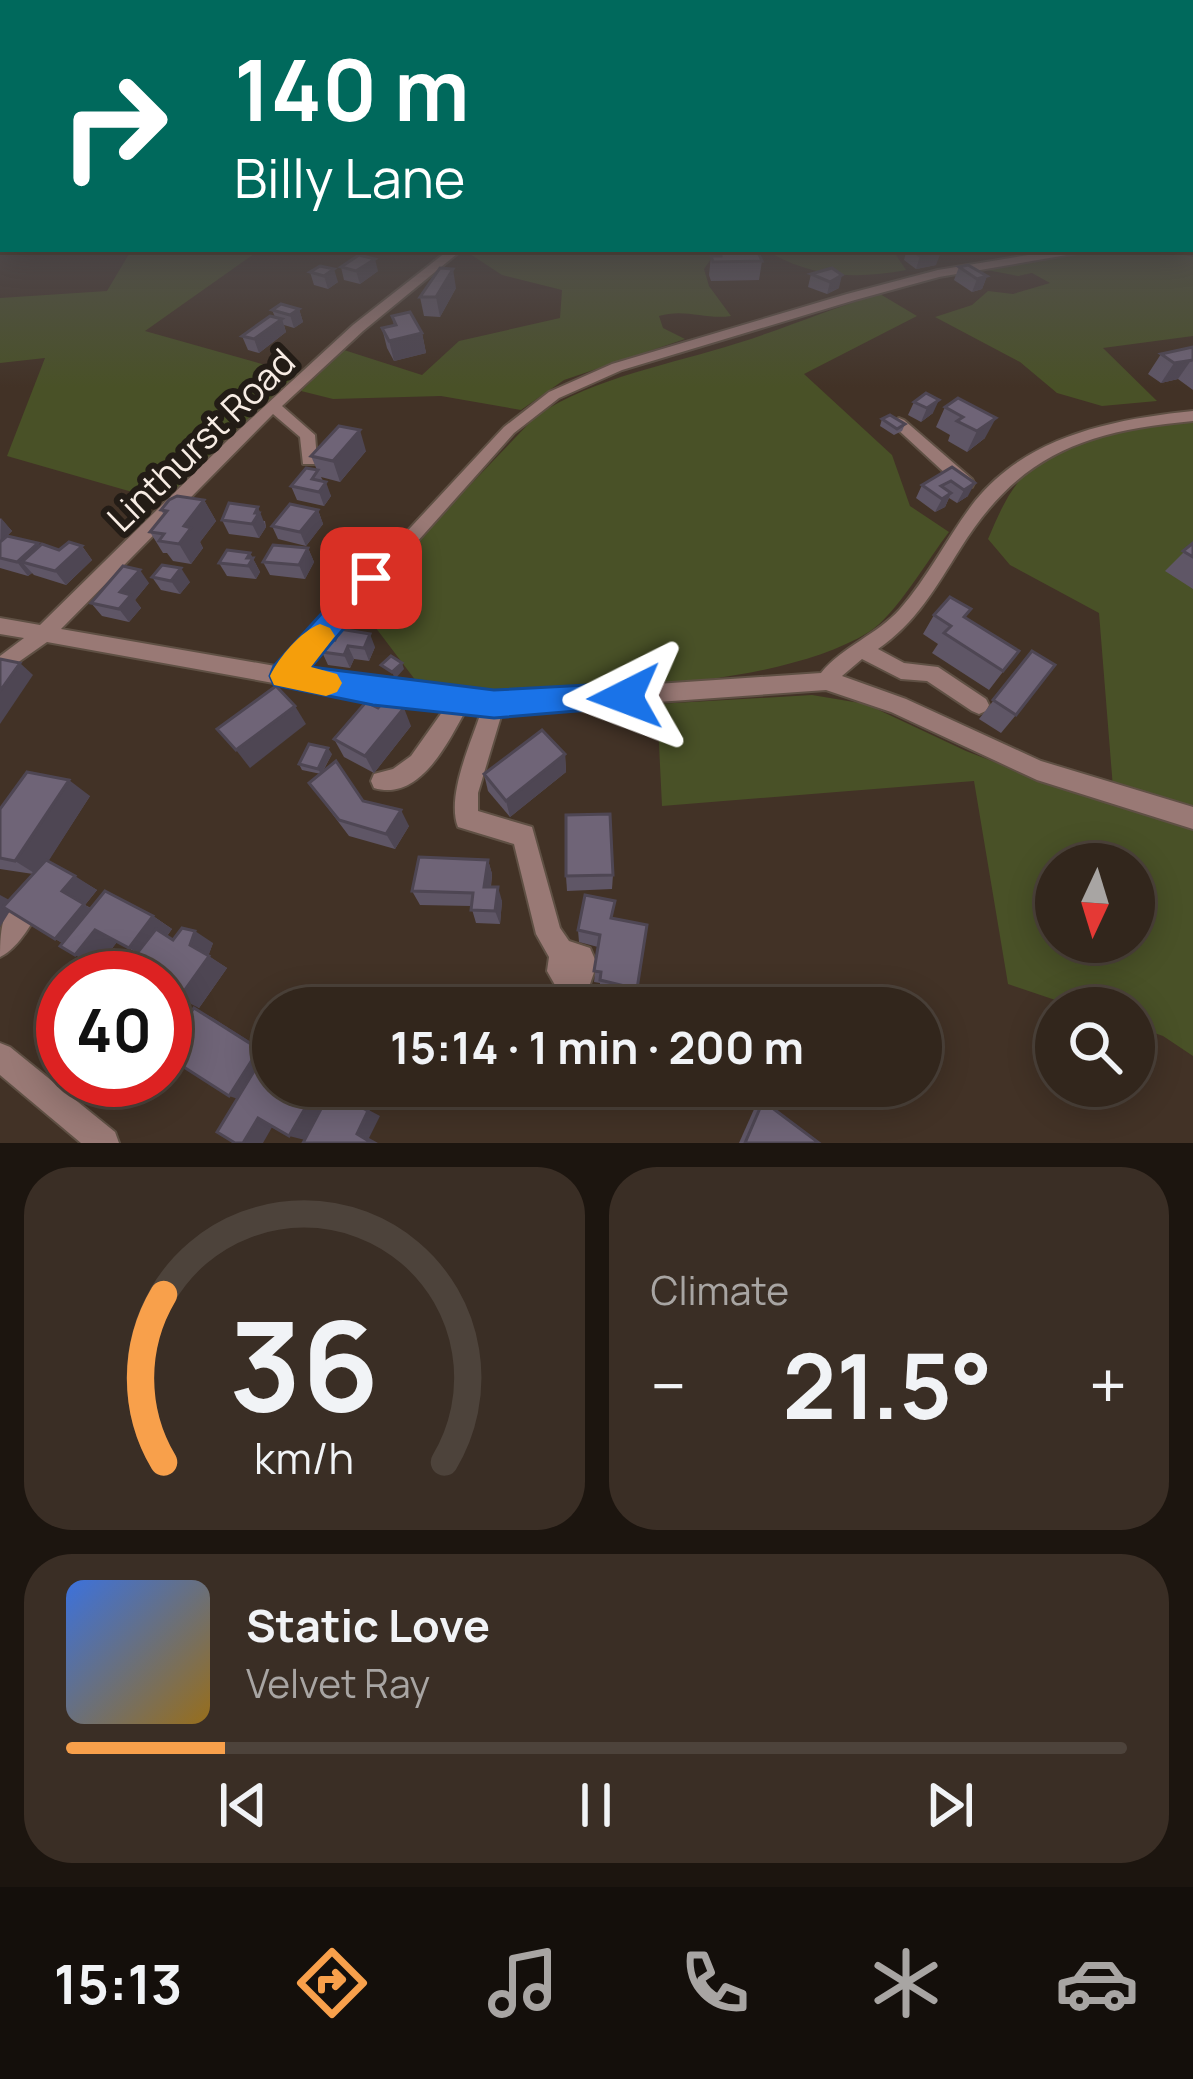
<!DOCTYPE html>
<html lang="en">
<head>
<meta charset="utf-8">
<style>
	:root { --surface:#32261c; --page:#3a2e25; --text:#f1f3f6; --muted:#a8a5a3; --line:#4d433b; --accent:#f8a04b }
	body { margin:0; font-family:Manrope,sans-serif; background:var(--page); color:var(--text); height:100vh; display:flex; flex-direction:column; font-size:45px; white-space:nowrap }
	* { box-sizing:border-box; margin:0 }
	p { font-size:39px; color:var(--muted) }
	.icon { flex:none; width:66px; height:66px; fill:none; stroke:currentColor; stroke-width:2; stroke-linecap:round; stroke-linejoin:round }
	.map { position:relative; height:1143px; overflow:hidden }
	.drawer { display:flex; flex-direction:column; gap:24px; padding:24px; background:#1c150f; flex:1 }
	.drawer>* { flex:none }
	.hud { position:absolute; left:0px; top:0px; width:1194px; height:252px; box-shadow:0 6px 30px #0003,0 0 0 3px var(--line); background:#00695c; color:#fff; overflow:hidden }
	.needle { width:78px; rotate:184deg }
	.fabs { position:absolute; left:1035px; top:843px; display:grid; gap:24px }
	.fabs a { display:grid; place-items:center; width:120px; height:120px; border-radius:50%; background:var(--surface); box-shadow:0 6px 30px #0003,0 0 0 3px var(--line); font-size:60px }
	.speed { position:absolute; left:36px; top:951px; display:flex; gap:24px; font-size:60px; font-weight:700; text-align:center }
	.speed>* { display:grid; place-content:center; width:156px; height:156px; border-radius:50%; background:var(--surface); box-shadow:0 6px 30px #0003,0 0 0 3px var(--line); line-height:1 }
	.speed .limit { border:18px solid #d22; background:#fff; color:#111 }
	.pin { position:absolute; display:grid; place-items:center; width:102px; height:102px; color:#fff; margin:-51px; border-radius:24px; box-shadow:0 6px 18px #0006 }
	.me { position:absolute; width:132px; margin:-66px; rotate:267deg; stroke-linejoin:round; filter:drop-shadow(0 0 9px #0008) }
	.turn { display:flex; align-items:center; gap:42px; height:252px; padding:0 36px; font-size:54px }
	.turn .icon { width:156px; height:156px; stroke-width:2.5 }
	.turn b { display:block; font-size:84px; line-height:102px }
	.big { font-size:90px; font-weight:700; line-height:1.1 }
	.drawer .tile { flex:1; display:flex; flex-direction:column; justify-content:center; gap:18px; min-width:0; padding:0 42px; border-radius:48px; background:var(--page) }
	.drawer .dial { align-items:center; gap:0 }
	.dial svg { height:312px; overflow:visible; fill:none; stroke:var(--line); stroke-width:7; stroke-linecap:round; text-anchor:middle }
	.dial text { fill:var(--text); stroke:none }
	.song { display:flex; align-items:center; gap:36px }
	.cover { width:144px; height:144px; border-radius:18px; background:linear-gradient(135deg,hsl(220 70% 55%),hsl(40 70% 35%)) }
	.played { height:12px; border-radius:6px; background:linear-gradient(90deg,var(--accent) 15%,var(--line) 15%) }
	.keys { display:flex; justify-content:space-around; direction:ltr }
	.heat { display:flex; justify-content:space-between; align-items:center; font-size:66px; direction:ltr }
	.drawer .tiles { flex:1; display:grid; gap:24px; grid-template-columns:1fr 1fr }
	.tile:last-child { grid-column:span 2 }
	.trip { position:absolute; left:252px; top:987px; width:690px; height:120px; border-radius:60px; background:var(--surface); box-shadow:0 6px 30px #0003,0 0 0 3px var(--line); font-weight:700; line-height:120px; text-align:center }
	.tabs { display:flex; height:192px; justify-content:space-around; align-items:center; background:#140f0b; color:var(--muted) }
	.tabs .icon { width:84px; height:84px }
	.tabs .active { color:var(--accent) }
	.tabs b { font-size:54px; color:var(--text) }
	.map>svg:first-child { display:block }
	.green { fill:#495127; fill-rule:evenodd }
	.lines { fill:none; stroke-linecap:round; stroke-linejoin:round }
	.minor-casing { stroke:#5f5044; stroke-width:4 }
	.minor { fill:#997975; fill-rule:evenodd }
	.wall { fill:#5f5666 }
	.shaded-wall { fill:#4e4653 }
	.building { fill:#6f6477; stroke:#4e4653; stroke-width:3 }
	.route { fill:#1a73e8; stroke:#114b97; stroke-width:3 }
	.slow { fill:#f59e0b }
	.labels { text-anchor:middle; stroke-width:12; stroke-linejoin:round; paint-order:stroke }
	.street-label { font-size:36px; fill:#f7ece4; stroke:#231c16 }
</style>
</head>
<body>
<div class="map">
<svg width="1193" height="1143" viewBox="0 0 1193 1143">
	<rect width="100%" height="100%" fill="#423226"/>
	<g class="green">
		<polygon points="132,249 261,249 145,331 301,375 228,436 167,502 7,456 45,358 0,363 0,298 107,291"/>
		<path d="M471,249H718L704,269L709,286L731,316C706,320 685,308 659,316L663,328L685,339L564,380L521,410L441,396L333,399L301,391L344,350L422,375L459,341L560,318L562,290L502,275L467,252Z"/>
		<path d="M764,249H892L906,270C854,280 809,277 764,249Z"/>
		<polygon points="1109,249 1160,249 1193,257 1193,336 1103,348 1157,401 1102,406 1057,393 1020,362 935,317 972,305 988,291 1013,294 1050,283 1032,273 1018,276 982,269"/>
		<path d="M880,294L917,316L804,374L892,455L910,506L949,532C929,558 895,616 869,632C768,694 537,695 419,685L357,603L536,416C597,376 670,365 738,343C786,328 832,308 880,294Z"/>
		<path d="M1193,419V809L1113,788L1099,613L1010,565L988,539C998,516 1007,493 1025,474C1053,444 1152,422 1193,419Z"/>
		<path d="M812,695L866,704L966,751L1080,795L1193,828V1056L1163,1036L1134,1026V1008H1079L1008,984L974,781L662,806L657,704ZM1056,864H1134V942H1056Z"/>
	</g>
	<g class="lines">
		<g class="minor-casing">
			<g id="minor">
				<rect x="1191" y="235" width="2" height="6"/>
				<path d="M450,249H463L363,331L282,406L315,435L317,460L315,464H303L300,437L273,414L61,629L281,667L504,427L549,392L612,364L847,294L938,270L1064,249H1090L1084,252L939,277L855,300L622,370L559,398L514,433L302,671L373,683L494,695L821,673C843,646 877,635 900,609C929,576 948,536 975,501C1027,436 1114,419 1193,411V421C1085,431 1019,454 960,549C936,587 916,623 878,649L904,663L938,667L986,699L989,705L986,711L979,714L972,711L927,681L901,679L862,659L842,676L906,699L1041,761L1193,807V829L1037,780L891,712L826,690L502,713L478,793V811L532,827L560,928L569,941L590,948L597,964L590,984L571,992L555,985L547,971L549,957L536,934L514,844L458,827C446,796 471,743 481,712L466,710C448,742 420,802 374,788L371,781L374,774L393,769L411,756L445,708L373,701L47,642L0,675V656L24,638L0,634V618L40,625L228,440L353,325Z"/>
				<polygon points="899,418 904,420 972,479 974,483 972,487 960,487 894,426 892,423"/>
				<path d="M32,887L41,890L44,899C36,918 19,948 0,957C0,928 2,901 32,887Z"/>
				<polygon points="0,1043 10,1047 115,1132 119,1143 81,1143 0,1075"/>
			</g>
		</g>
		<use href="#minor" class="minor"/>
	</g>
	<g class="wall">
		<polygon points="907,249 936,249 936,265 916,269 904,260"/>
		<polygon points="720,250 762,261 759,280 711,281 709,275 711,256 719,256"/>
		<polygon points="320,266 338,282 328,289 314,285 310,272"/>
		<polygon points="341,267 378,271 360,284 344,280"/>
		<polygon points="959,267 987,276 982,289 972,292 954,280"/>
		<polygon points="832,268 839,288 827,294 808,287 811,274"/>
		<polygon points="456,288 440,317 424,316 420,297"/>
		<polygon points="299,309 303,322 294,328 284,325 286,332 259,353 248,350 242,336 275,317 272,310"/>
		<polygon points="392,316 422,333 426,353 394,361 387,348 382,328 394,325"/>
		<polygon points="1193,347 1193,390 1178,379 1161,383 1148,374 1161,354"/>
		<polygon points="926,393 933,413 921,422 908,415 914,402"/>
		<polygon points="958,398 985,438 967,452 948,441 950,435 936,427 945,407"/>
		<polygon points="882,419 905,424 902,431 894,435 880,426"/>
		<polygon points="366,451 340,482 321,477 331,496 324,506 297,500 291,486 317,470 311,456"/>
		<polygon points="952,467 968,496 957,503 949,498 945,507 935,512 916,498 922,485"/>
		<polygon points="204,500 216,521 200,542 203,548 191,564 173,561 167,553 163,553 150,532 164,515 161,510"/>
		<polygon points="318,510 323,524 306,546 278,539 272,526"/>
		<polygon points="0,518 12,531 7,536 40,546 59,550 82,546 92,560 66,585 34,575 32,573 28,576 0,568"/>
		<polygon points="222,520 265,521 266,527 259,538 229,534"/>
		<polygon points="1193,543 1193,589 1165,571"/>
		<polygon points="308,548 314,562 305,579 270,575 263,562"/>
		<polygon points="250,553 260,572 256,579 227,576 219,563"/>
		<polygon points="152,577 190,582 180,594 161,590"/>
		<polygon points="149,583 135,600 141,608 129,622 102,616 91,603"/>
		<polygon points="971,609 965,618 1019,651 989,690 932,653 938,644 923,634 934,615"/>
		<polygon points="335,640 375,647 369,661 354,659 350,668 328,665 322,652"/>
		<polygon points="1032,651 1016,715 1001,733 979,719"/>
		<polygon points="411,726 374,773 344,757 334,739"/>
		<polygon points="332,754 322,773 363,801 409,826 395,849 349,836 309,783 321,774 302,770 299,764"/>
		<polygon points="565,754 566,772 510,817 488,791 484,774"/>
		<polygon points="90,796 48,861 97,890 85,905 91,908 153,916 172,929 167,936 173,940 213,943 208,956 227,968 199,1008 137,953 117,942 98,966 75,955 62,943 10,911 9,900 33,874 0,869 0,809"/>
		<polygon points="488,860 492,874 491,887 502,901 500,924 476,923 471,906 420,905 412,891"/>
		<polygon points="613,875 612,889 567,891 566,876"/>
		<polygon points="613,918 647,925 635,999 600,991 600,983 594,982 598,947 579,942 578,930"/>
		<polygon points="763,1101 819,1143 739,1143 755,1107"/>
	</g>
	<g class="shaded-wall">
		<polygon points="941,252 936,265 916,269 920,256"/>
		<polygon points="375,259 378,271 360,284 356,271"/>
		<polygon points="334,269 338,282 328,289 324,276"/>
		<polygon points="453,269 456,288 440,317 436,297"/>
		<polygon points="842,275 839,288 827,294 830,282"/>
		<polygon points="987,276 982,289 972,292 977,279"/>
		<polygon points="299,309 303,322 294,328 290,315"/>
		<polygon points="282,319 286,332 259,353 254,339"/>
		<polygon points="422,333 426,353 394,361 389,341"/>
		<polygon points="1192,359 1178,379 1161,383 1174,363"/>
		<polygon points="939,400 933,413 921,422 927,408"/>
		<polygon points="996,418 985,438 967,452 977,431"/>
		<polygon points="360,430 366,451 340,482 333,461"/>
		<polygon points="326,482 331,496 324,506 319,492"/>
		<polygon points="975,483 968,496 957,503 964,490"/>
		<polygon points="951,493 945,507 935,512 942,499"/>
		<polygon points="204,500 216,521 200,542 203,548 191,564 179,544 184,526"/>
		<polygon points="258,507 266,527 259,538 252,524 255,513"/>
		<polygon points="318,510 323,524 306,546 300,532"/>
		<polygon points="1,518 12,531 5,537 0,558"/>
		<polygon points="38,543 49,557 22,562 32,573 28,576 17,562"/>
		<polygon points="82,546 92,560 66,585 55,571"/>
		<polygon points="308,548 314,562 305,579 299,565"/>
		<polygon points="250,553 260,572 256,579 248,566 247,558"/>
		<polygon points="181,568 190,582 180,594 171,581"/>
		<polygon points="140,570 149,583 135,600 141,608 129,622 119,609 120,592"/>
		<polygon points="370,634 375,647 369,661 364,648"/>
		<polygon points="348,646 354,659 350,668 344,655"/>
		<polygon points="20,663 33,675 0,724 0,691"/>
		<polygon points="402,663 404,669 395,679 392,672"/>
		<polygon points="295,706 306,724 250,768 236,750"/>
		<polygon points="404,708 411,726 374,773 365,756"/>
		<polygon points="328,748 332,754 321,774 318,769"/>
		<polygon points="565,754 566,772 510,817 506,801"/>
		<polygon points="69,780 90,796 39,876 15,861"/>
		<polygon points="401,810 409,826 395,849 386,834"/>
		<polygon points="488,860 492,874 489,901 484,887"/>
		<polygon points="75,876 97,890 85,905 106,918 117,942 98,966 75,955 78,951 55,939 62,891"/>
		<polygon points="498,887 502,901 500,924 495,911"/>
		<polygon points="0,895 15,903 0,927"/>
		<polygon points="153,916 172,929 150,959 129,948"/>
		<polygon points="195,931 213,943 208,957 190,945"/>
		<polygon points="209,956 227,968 199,1008 179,998"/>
		<polygon points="194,1008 213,1018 273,1056 273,1061 247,1102 229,1096"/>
		<polygon points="290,1086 298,1086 297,1088 325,1104 305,1140 289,1136"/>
		<polygon points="331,1090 380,1116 369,1138 378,1143 372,1143 357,1134"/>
		<polygon points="258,1118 275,1122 263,1143 243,1143"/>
	</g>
	<g class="building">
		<polygon points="910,249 936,249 941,252 920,256"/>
		<polygon points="720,250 757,250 762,261 713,262 711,256 721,256"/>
		<polygon points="359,255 375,259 356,271 341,267"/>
		<polygon points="968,265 987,276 977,279 959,267"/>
		<polygon points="320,266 334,269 324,276 310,272"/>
		<polygon points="440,268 453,269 436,297 420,297"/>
		<polygon points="832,268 842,275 830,282 811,274"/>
		<polygon points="281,304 299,309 290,315 272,310"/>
		<polygon points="410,312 422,333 389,341 382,328 396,325 392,316"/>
		<polygon points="270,316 282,319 254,339 242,336"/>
		<polygon points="1193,347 1193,360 1174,363 1161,354"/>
		<polygon points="926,393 939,400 927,408 914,402"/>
		<polygon points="958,398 996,418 977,431 957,421 963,417 945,407"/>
		<polygon points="890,415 905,424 897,429 882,419"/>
		<polygon points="339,426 360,430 333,461 311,456"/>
		<polygon points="952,467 975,483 964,490 951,481 941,486 951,493 942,499 922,485"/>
		<polygon points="306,468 318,470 312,479 326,482 319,492 291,486"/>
		<polygon points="177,496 204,500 184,526 191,528 179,544 159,541 164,534 150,532 167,511 161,510 169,500"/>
		<polygon points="229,503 258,507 255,513 259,513 252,524 222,520"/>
		<polygon points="290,504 318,510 300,532 272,526"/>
		<polygon points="7,536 38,543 17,562 0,558 0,542"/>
		<polygon points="69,542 82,546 55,571 22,562 42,544 59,550"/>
		<polygon points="1193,543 1193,557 1183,551"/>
		<polygon points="273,545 308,548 299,565 263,562"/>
		<polygon points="227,550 250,553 247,558 253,558 248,566 219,563"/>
		<polygon points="162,565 181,568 171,581 152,577"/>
		<polygon points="123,566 140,570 120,592 131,595 119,609 91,603"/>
		<polygon points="950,597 971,609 964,617 1019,651 1003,671 944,633 951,626 934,615"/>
		<polygon points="340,629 370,634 364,648 348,646 344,655 322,652 328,639 335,640"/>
		<polygon points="1032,651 1055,665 1016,715 993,700"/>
		<polygon points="391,656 402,663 392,672 381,665"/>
		<polygon points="0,659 20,663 0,691"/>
		<polygon points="276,686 295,706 236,750 217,729"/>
		<polygon points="386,699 404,708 365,756 334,739 366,702 378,708"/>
		<polygon points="542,730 565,754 506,801 484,774"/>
		<polygon points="309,744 328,748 318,769 299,764"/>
		<polygon points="336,761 363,801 401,810 386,834 339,820 309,783"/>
		<polygon points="27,772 69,780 15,861 0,858 0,809"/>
		<polygon points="610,814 613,875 566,876 566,815"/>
		<polygon points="419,857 488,860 484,887 498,887 495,911 471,910 473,893 412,891"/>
		<polygon points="46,860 75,876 62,891 84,904 55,939 3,907"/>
		<polygon points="105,891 153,916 129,948 95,930 75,955 60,946"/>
		<polygon points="585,895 615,901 611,918 647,925 637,989 600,980 601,972 594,971 600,935 578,930"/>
		<polygon points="182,928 195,931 190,945 209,956 179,998 165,989 165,978 147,978 127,966 156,929 173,940"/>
		<polygon points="194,1008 259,1049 229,1096 165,1055 165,1049"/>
		<polygon points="273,1060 273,1086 290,1086 311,1098 289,1136 258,1118 243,1143 235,1143 217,1132 259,1063 268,1068"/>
		<polygon points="331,1090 368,1111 357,1134 372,1143 303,1143"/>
		<polygon points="763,1101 819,1143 745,1143"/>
	</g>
	<linearGradient id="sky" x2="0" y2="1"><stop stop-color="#241c15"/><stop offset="0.59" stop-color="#544f52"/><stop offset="1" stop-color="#544f52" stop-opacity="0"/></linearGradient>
	<rect width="1193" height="387" fill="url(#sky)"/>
	<polygon class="route" points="371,567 381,570 385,578 381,585 311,667 494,690 625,683 636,687 641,697 636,706 494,718 373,705 274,685 270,676 274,666 361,570"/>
	<path class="slow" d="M320,624L330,628L335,636L311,667L337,674L342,683L337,692L326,696L274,685L270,676C279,657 301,631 320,624Z"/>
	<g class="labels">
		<g class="street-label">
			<text transform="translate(201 440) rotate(-44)" y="13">Linthurst Road</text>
		</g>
	</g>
</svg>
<div class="fabs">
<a><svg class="needle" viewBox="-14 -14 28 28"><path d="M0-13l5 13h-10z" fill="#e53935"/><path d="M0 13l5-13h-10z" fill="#a8a5a3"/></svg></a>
<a><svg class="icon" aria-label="search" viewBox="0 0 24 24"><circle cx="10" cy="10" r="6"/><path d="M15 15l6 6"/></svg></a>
</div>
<div class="speed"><div class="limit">40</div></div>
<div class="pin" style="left:371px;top:578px;background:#d93025"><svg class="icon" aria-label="arrive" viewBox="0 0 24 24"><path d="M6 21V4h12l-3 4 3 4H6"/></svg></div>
<svg class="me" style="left:625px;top:697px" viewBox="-20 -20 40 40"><path d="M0-17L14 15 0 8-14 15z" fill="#1a73e8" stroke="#fff" stroke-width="4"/></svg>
<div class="trip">15:14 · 1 min · 200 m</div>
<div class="hud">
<div class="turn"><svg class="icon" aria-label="right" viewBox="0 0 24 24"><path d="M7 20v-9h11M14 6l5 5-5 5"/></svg><div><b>140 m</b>Billy Lane</div></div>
</div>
</div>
<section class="drawer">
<div class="tiles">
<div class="tile dial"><svg viewBox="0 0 100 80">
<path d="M14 69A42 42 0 1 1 86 69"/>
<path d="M14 69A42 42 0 0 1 14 26" stroke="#f8a04b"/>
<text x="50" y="56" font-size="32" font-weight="700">36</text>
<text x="50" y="72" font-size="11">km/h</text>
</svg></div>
<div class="tile"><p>Climate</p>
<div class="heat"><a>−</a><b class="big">21.5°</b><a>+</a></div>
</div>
<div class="tile">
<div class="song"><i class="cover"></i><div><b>Static Love</b><p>Velvet Ray</p></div></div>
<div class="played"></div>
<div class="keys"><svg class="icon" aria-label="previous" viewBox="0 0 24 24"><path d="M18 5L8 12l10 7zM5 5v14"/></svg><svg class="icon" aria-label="pause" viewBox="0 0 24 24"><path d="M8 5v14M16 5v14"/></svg><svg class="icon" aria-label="next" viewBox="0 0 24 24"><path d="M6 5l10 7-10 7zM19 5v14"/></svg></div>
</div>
</div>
</section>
<nav class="tabs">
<b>15:13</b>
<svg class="icon active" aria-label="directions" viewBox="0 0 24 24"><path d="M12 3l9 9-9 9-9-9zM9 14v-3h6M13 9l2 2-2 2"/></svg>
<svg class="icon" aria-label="music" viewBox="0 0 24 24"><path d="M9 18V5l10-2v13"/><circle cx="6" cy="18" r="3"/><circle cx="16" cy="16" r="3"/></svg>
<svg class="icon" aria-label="phone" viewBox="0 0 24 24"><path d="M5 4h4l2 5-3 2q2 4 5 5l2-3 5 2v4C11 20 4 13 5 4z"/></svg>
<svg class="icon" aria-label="climate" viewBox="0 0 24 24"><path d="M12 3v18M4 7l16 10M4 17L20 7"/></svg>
<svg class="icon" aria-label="car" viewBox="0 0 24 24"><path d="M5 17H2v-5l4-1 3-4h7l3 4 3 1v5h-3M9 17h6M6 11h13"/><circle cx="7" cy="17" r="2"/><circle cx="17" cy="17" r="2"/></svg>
</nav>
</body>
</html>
